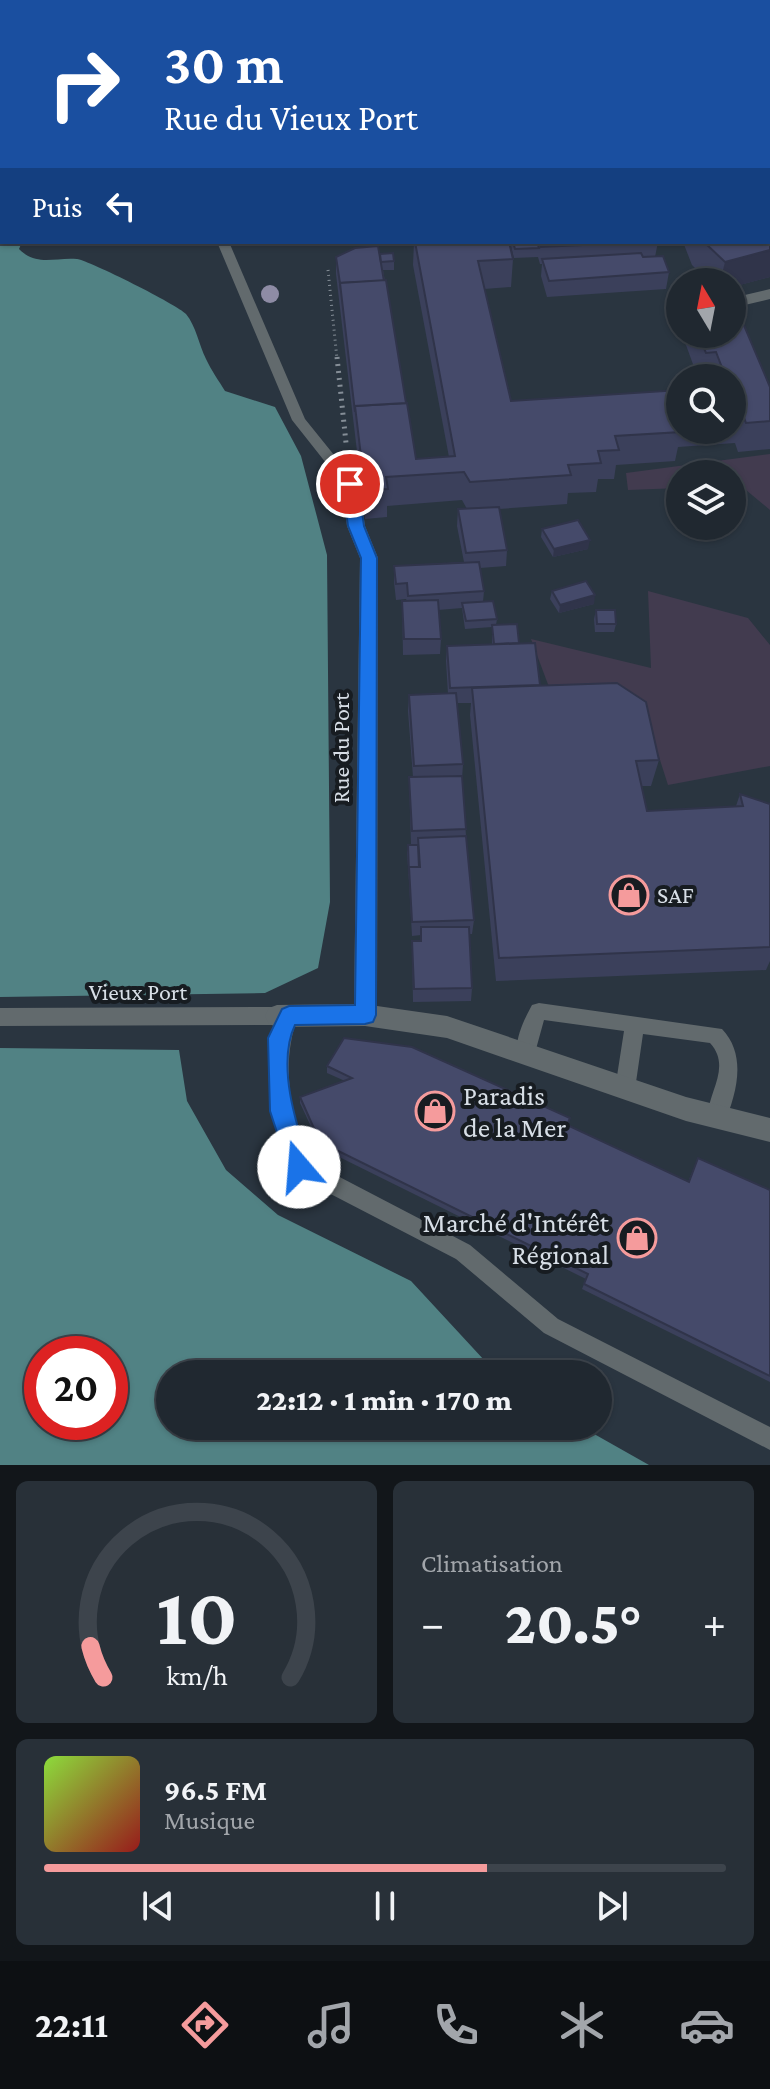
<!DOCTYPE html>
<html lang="fr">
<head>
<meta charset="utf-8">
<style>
	:root { --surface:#202830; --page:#283038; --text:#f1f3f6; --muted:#a2a6ab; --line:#3d444c; --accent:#f59b9c }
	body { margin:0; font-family:"Crimson Pro",serif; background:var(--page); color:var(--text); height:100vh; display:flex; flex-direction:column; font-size:30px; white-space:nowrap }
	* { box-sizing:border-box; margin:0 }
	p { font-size:26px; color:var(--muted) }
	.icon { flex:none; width:44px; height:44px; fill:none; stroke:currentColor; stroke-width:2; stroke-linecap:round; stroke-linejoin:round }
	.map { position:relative; height:1465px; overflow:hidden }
	.panel { display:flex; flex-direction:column; gap:16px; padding:16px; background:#12161a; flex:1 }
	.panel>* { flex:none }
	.guide { position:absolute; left:0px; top:0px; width:770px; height:244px; box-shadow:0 2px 6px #0004,0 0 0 2px var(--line); background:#1a4fa0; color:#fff; overflow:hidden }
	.needle { width:52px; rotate:350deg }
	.fabs { position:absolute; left:666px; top:268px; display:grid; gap:16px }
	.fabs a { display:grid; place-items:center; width:80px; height:80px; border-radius:50%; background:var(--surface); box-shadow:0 2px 6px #0004,0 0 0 2px var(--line); font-size:40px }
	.speed { position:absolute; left:24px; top:1336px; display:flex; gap:16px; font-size:40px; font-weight:700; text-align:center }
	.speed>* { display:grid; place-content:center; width:104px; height:104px; border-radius:50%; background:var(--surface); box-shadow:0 2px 6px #0004,0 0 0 2px var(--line); line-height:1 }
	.speed .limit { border:12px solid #d22; background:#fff; color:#111 }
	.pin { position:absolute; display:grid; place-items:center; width:68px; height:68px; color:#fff; margin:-34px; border:4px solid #fff; border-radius:50%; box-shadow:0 2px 8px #0007 }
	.me { position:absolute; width:88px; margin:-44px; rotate:342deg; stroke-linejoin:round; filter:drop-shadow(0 0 6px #0008) }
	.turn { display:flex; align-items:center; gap:28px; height:168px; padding:0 32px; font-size:36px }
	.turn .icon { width:104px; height:104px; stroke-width:2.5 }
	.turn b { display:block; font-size:56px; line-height:68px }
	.then { display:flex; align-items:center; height:76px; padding:0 32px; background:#0003; gap:16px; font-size:30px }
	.big { font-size:60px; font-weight:800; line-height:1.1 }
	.panel .tile { flex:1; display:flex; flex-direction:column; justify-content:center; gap:12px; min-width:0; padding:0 28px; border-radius:12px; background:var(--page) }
	.panel .dial { align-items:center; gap:0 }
	.dial svg { height:208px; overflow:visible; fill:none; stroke:var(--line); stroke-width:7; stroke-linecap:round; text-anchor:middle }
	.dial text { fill:var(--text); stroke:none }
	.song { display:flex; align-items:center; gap:24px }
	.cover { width:96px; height:96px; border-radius:12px; background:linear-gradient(135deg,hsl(90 70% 55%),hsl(0 70% 35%)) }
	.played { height:8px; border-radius:4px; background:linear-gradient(90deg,var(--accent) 65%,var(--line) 65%) }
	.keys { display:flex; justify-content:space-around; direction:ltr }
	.heat { display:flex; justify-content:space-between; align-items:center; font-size:44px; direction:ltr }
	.panel .tiles { flex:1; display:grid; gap:16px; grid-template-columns:1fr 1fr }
	.tile:last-child { grid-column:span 2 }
	.trip { position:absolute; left:156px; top:1360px; width:456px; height:80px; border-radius:40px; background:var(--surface); box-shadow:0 2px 6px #0004,0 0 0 2px var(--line); font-weight:800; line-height:80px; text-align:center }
	.tab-bar { display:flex; height:128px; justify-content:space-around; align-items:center; background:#0d1013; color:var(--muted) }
	.tab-bar .icon { width:56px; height:56px }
	.tab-bar .on { color:var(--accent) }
	.tab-bar b { font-size:36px; color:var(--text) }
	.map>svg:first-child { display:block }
	.green { fill:#423b4f }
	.water { fill:#518284; fill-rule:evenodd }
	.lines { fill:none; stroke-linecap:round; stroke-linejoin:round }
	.path-far1 { stroke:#858e97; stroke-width:3; stroke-dasharray:1 4; stroke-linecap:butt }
	.path { stroke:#858e97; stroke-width:5; stroke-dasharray:2 5; stroke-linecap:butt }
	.service { fill:#626a6d; fill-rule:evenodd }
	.minor { fill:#626a6d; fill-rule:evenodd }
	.tree { fill:#8e8ca5 }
	.wall { fill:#3b405b }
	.shaded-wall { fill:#30344a }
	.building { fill:#454a6a; stroke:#30344a; stroke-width:2 }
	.route { fill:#1a73e8; stroke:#114b97; stroke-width:2 }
	.labels { text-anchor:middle; stroke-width:8; stroke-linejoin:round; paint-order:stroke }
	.street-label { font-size:24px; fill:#d7dee6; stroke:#171c21 }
	.poi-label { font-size:24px; fill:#d7dee6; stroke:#171c21; text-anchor:start }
	.near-poi-label { font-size:28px; fill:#d7dee6; stroke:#171c21; text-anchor:start }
</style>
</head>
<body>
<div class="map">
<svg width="770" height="1465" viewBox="0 0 770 1465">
	<rect width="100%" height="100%" fill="#2a3540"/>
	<g class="green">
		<polygon points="770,454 770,510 740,485 732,486 732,474 680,474 680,488 628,490 626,473"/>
		<polygon points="648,591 748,618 770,645 770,766 668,785 646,716 552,695 531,639 651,668"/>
	</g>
	<g class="water">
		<polygon points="0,0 730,0 735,2 2,2 0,200"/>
		<path d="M0,212L2,242H22L19,249C37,267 55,257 77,259C90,261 178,305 186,314C196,326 199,345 206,359C211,370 219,381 225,391L275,407L301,456L327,555L330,902L318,968L265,993L0,997Z"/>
		<path d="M0,1048L179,1050L187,1101L226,1170L278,1215L411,1281L497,1374H170V1426H580L649,1465H0ZM42,1354H110V1422H42Z"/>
	</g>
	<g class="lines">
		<polyline class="path-far1" points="328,270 337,359"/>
		<polyline class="path" points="337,357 346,443"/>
		<g class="service">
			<polygon points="217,242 229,242 305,419 355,481 357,484 355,487 345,487 292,420"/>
			<path d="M539,1003L722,1029C747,1055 737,1093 724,1124L717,1126L710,1124C700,1100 735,1070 710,1043L643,1034L635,1089L632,1095L625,1098L618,1095L615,1089L624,1031L544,1020L533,1060L526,1063L519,1060C512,1043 524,1020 532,1005Z"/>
			<path d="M277,1007L296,1010L298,1016C280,1065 291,1112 307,1160L470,1245L558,1319L770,1427V1450L544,1333L456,1259L292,1174C273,1129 259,1072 277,1025L0,1026V1008Z"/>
		</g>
		<g class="minor">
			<polygon points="770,289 770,299 732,308 732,298"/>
			<polygon points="350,478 359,484 365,526 378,558 377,1006 447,1016 686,1097 770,1118 770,1142 686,1121 447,1038 365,1026 277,1027 269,1024 265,1016 269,1008 277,1005 354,1004 360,558 347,526 341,484"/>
		</g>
	</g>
	<circle class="tree" cx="270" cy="294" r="9"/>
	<g class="wall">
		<polygon points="768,117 770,118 770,153 768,153"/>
		<polygon points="770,153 770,210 769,210 768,154"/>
		<polygon points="414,242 509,242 513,259 511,287 484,289 511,401 680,390 680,430 732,430 732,378 698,378 682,334 732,334 770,387 770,449 738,452 735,443 678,447 675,461 616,465 614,479 598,479 596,492 568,493 567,504 499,509 507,550 506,566 480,568 484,591 483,602 497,619 496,625 519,643 540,686 659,760 651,786 642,786 647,811 736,806 740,794 770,804 770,961 766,970 496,981 470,715 471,703 457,703 463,764 462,779 466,836 474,920 472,934 469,934 472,988 471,1001 413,1002 412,941 420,941 421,935 412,936 409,882 407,852 411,845 409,777 413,777 408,711 409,695 448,694 446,661 447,646 492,644 492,627 465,629 462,608 438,610 441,639 440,654 403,655 402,601 407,601 406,599 396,600 394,582 394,566 464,562 457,526 458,509 467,509 462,500 387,506 387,517 365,519 336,274 336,257 380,254 394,261 394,270 383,270 416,459 449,457 413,265"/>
		<polygon points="510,242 658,242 655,257 669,272 666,289 547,297 541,276 542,264 540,264 538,257 514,258"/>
		<polygon points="683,242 768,242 770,277 732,287 732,282 709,282 692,265"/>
		<polygon points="542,529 588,549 553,557 541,537"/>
		<polygon points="552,591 594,604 559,613 550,599"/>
		<polygon points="596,610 616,624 614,632 595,632 594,619"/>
		<polygon points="327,1066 568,1125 688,1182 698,1158 770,1190 770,1382 582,1289 586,1279 321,1148 300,1103 300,1097 345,1081 327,1073"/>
	</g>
	<g class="shaded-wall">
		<polygon points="770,250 770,277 732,287 732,282 720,282 725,262"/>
		<polygon points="590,540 588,549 553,557 554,549"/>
		<polygon points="595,595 594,604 559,613 560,605"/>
	</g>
	<g class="building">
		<polygon points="768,120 770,120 770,136 768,135"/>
		<polygon points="770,153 770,191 768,189 768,154"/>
		<polygon points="768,212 770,212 770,250 725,262 704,242 768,242"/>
		<polygon points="415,242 509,242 513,259 478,261 511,401 680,390 680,419 677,419 681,432 615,436 619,450 598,451 601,463 568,465 571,475 470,482 464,472 386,477 388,489 365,490 355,406 407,403 416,459 455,456"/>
		<polygon points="513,242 537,242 539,248 515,249"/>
		<polygon points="540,242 646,242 541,247"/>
		<polygon points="378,246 384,281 340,283 341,290 336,257 355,248"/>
		<polygon points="393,253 394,261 381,262 380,254"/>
		<polygon points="641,253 643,257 663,256 669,272 549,281 542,259"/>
		<polygon points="386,280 406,403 355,406 355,412 340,283"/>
		<polygon points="732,297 770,387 770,421 746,423 743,415 732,415 732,378 726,378 716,352 706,353 698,334 732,334"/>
		<polygon points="499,507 507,550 466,553 458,509"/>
		<polygon points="578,520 590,540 554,549 542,529"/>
		<polygon points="479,562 484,591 408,596 407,583 396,584 394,566"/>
		<polygon points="586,581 595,595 560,605 552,591"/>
		<polygon points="438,600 441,639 404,639 402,601"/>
		<polygon points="493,601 497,619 466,621 462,603"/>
		<polygon points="596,610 615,610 616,624 597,624"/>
		<polygon points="517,624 519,643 494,644 492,625"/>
		<polygon points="535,643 540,685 450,688 447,646"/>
		<polygon points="617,683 646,702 659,760 636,761 647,811 743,806 740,794 770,804 770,947 499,958 472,688"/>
		<polygon points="456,693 463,764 414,766 409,695"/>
		<polygon points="462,776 466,829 412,831 409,777"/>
		<polygon points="466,836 474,920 412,922 409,867 420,867 418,838"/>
		<polygon points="408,845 418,845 419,867 409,867 409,874"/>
		<polygon points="421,927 469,927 472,988 414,989 412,941 421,941"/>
		<polygon points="344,1038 412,1047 570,1118 567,1125 689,1182 698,1158 770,1190 770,1376 584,1284 588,1274 320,1142 300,1097 352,1078 327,1066"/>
	</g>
	<path class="route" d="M350,479L358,484L364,526L377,558L376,1015L373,1022L365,1024L295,1025C276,1065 297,1127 310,1167L307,1175L299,1178L291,1175L270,1111L268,1038L282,1009L289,1006L355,1005L361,558L348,526L342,484Z"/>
	<defs>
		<g id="shop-ring" transform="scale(2)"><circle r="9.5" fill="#171c21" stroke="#f59b9c" stroke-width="1.5"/><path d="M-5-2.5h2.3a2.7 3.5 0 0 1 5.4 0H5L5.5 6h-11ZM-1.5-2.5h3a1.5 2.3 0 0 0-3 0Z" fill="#f59b9c"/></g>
	</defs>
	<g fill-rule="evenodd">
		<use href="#shop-ring" x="629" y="895"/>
		<use href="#shop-ring" x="435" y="1111"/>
		<use href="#shop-ring" x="637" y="1238"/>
	</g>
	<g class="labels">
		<g class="street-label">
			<text transform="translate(341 748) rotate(-90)" y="8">Rue du Port</text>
			<text x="138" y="1000">Vieux Port</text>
		</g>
		<g class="poi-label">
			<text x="657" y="903">SAF</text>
		</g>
		<g class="near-poi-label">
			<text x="463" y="1105">Paradis<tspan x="463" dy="32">de la Mer</tspan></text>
			<text x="609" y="1232" text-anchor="end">Marché d'Intérêt<tspan x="609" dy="32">Régional</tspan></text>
		</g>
	</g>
</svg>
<div class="fabs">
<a><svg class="needle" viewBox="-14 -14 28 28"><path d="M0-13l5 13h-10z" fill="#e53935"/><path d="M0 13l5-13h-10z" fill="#a2a6ab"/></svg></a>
<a><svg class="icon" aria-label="search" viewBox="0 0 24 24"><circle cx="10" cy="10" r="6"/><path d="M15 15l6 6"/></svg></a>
<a><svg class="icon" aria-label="layers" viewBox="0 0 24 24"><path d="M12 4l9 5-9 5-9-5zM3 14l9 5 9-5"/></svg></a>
</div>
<div class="speed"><div class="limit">20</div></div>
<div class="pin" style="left:350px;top:484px;background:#d93025"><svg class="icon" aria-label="arrive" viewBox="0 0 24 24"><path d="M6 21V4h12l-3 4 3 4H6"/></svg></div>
<svg class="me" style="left:299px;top:1167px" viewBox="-20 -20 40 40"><circle r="19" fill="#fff"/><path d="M0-13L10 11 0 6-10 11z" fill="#1a73e8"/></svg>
<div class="trip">22:12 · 1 min · 170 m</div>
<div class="guide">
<div class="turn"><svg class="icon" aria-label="right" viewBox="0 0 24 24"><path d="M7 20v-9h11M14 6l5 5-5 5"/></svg><div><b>30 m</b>Rue du Vieux Port</div></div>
<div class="then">Puis<svg class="icon" aria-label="left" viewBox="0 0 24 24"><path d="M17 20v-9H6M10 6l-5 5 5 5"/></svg></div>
</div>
</div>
<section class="panel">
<div class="tiles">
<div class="tile dial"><svg viewBox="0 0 100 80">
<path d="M14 69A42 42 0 1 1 86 69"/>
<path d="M14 69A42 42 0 0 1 9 57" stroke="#f59b9c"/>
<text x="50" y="56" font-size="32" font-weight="700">10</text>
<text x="50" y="72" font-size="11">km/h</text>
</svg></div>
<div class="tile"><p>Climatisation</p>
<div class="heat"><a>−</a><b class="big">20.5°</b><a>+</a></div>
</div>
<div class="tile">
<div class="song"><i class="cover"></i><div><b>96.5 FM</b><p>Musique</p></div></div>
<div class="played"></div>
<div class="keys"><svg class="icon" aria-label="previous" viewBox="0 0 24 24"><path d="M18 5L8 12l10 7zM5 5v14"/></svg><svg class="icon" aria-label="pause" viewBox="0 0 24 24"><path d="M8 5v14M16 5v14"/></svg><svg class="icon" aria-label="next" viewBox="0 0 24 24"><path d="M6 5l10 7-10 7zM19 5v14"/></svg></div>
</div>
</div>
</section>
<nav class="tab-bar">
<b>22:11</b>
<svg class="icon on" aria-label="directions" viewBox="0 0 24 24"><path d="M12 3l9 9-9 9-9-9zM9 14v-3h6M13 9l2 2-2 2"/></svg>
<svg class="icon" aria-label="music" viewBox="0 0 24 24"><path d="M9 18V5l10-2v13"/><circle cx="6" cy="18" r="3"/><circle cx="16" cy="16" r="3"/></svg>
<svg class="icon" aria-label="phone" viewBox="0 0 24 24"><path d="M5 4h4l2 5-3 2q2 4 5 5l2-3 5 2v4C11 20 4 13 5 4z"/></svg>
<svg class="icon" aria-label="climate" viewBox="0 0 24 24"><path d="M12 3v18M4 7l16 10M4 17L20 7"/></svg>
<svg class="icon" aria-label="car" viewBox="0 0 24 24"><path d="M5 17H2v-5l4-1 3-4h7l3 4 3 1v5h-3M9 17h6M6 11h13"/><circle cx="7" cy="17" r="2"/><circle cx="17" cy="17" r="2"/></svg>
</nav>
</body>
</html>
